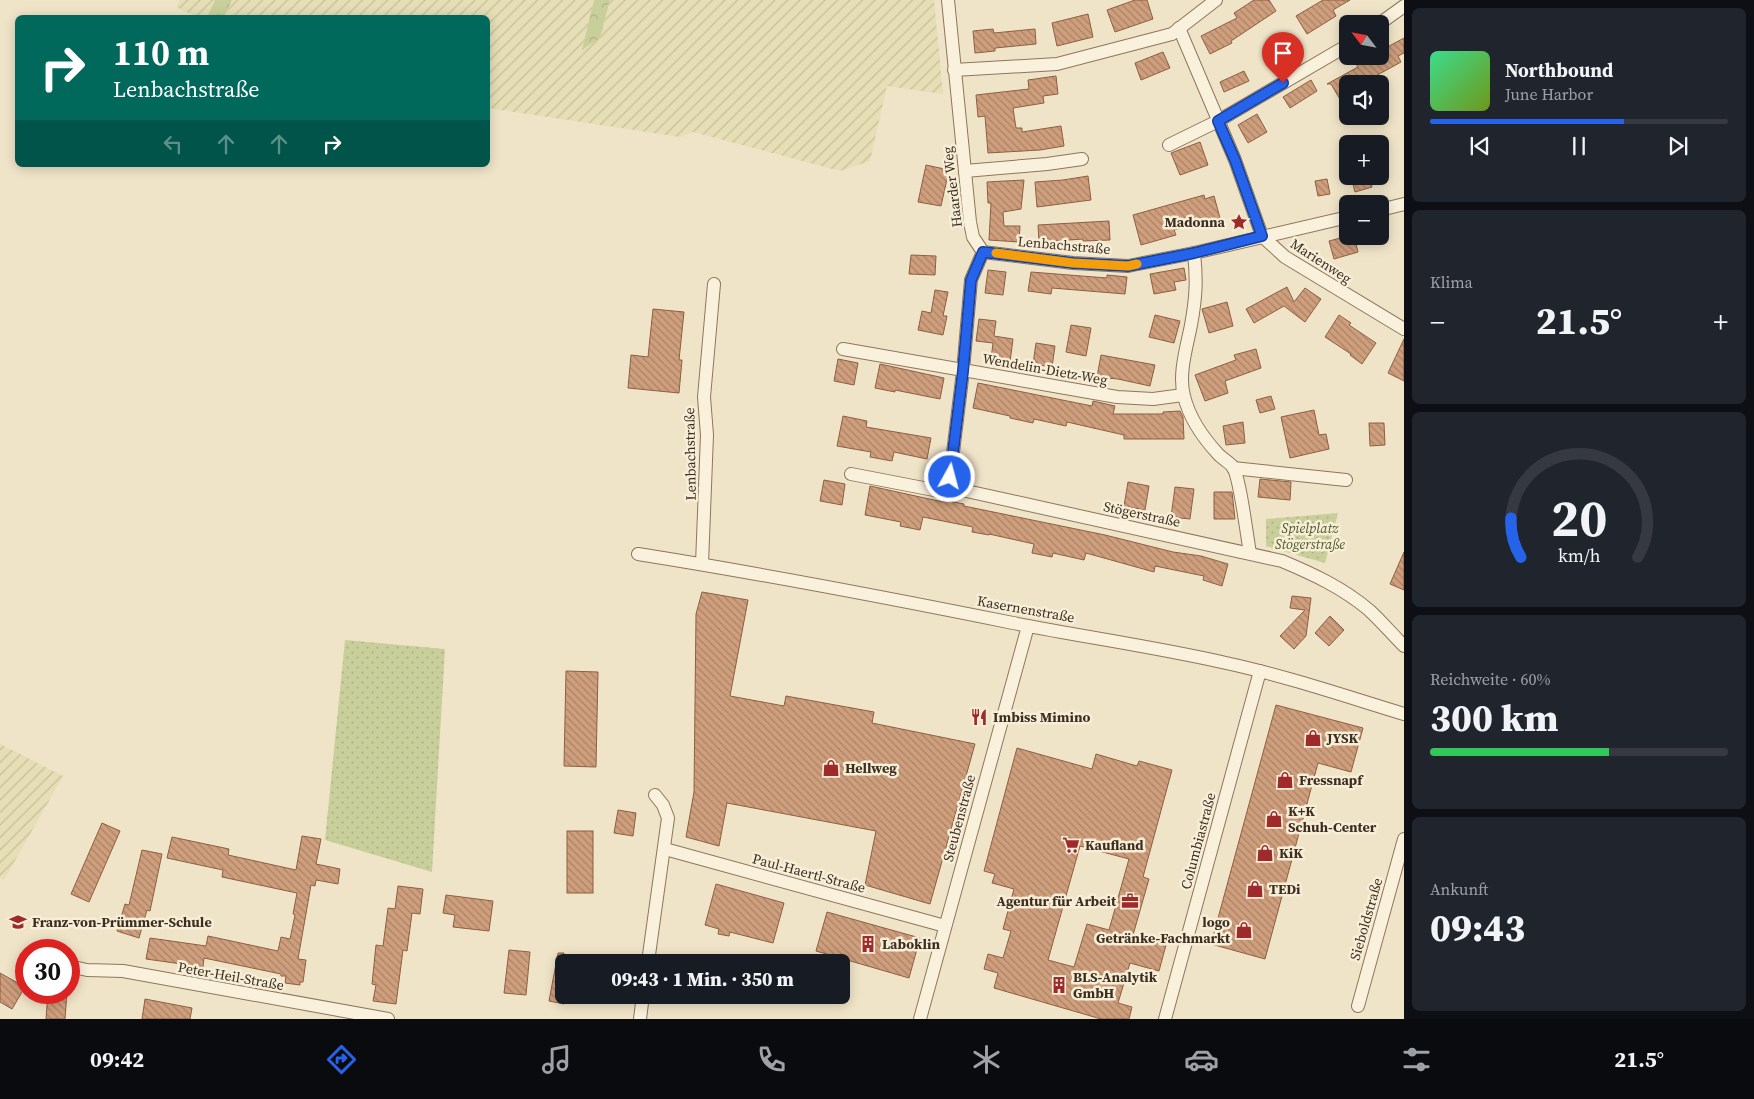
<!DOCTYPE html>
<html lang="de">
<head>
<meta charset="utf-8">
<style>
	:root { --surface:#171b24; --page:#20242c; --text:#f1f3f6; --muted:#9ea1a6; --line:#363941; --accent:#2563eb }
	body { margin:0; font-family:"Source Serif 4",serif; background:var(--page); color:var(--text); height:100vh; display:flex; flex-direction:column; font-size:19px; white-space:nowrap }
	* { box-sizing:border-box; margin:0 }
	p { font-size:16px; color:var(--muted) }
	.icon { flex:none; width:28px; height:28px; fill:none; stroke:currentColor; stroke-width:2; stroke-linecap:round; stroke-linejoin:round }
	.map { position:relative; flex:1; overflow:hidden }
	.details { display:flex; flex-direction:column; gap:8px; padding:8px; background:#0d0f14; width:350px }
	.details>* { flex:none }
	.top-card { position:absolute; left:15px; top:15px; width:475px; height:152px; border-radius:8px; box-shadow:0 2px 12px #0003; background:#00695c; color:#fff; overflow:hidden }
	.needle { width:32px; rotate:302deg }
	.buttons { position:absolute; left:1339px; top:15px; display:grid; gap:10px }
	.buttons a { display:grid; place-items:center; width:50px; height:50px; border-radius:8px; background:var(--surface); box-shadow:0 2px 12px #0003; font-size:25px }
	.speed { position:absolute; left:15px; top:939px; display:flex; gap:10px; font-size:25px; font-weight:700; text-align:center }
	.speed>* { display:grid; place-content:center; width:65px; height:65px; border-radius:50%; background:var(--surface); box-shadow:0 2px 12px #0003; line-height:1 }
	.speed .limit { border:8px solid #d22; background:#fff; color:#111 }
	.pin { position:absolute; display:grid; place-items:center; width:42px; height:42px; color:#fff; margin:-51px -21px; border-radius:50% 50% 50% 0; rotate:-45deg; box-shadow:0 0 5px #0007 }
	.pin .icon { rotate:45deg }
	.me { position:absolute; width:55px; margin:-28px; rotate:7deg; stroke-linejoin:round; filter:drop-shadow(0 0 4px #0008) }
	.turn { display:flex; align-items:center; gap:18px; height:105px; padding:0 15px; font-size:22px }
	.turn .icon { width:65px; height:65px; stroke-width:2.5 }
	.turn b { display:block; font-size:35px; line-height:42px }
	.lanes { display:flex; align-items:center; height:48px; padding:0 15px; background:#0003; justify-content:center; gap:25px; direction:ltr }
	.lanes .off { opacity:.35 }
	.big { font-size:38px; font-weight:800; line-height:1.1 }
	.details .widget { flex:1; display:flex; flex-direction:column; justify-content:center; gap:8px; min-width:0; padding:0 18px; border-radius:8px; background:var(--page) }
	.details .dial { align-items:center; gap:0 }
	.dial svg { height:130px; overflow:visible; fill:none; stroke:var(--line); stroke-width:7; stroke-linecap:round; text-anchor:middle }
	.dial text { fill:var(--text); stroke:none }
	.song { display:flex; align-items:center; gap:15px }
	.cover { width:60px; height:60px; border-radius:8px; background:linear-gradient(135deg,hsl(150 70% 55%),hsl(80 70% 35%)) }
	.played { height:5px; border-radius:2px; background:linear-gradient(90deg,var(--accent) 65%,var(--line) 65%) }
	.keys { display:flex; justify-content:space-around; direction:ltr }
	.heat { display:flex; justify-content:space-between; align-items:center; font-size:28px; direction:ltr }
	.charge { height:8px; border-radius:4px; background:linear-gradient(90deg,#34c759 60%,var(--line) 0) }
	.trip { position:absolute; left:555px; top:954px; width:295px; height:50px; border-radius:8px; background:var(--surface); box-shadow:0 2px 12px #0003; font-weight:800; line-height:50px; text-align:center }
	.dock { display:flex; height:80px; justify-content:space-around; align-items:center; background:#090b0e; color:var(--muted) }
	.dock .icon { width:35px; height:35px }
	.dock .on { color:var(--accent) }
	.dock b { font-size:22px; color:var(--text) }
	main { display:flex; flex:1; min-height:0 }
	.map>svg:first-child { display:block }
	.farmland { fill:url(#farmland-furrows) }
	.forest { fill:url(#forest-crowns) }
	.park { fill:url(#park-dots) }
	.building { fill:url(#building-back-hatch); stroke:#8d5f41; fill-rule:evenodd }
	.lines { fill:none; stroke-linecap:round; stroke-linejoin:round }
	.minor-casing { stroke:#8d765c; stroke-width:14 }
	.minor { stroke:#faf1dc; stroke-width:12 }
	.route-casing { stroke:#184099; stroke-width:12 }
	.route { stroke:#2563eb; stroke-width:9 }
	.slow { stroke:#f59e0b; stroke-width:9 }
	.labels { text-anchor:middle; stroke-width:5; stroke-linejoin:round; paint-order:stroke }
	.street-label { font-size:14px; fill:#3d2e20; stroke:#f7eed8 }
	.poi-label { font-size:14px; font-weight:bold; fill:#3d2e20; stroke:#f7eed8; text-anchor:start }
	.park-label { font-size:14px; font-style:italic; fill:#4d5a26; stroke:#f7eed8 }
</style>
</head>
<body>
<main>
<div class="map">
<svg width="1404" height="1019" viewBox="0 0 1404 1019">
	<defs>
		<pattern id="farmland-furrows" width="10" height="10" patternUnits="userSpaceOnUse" patternTransform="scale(1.25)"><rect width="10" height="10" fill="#e6deb5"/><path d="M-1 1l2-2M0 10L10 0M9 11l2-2" fill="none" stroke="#c6bf9b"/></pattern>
		<pattern id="forest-crowns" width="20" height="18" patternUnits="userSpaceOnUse" patternTransform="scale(1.25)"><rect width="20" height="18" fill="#c9cf9b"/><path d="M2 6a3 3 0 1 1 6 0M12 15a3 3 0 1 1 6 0" fill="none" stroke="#aeb285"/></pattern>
		<pattern id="park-dots" width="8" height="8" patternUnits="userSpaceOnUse" patternTransform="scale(1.25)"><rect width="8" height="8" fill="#c9cf9b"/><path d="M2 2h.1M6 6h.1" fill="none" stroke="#aeb285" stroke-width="1.8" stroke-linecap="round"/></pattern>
		<pattern id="building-back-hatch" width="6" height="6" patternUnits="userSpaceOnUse" patternTransform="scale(1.25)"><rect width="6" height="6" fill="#cf9f7d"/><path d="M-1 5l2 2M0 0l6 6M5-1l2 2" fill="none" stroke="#a98266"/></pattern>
	</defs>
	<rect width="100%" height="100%" fill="#f0e4c8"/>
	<g class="farmland">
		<polygon points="180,0 215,0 207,17 197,17 176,7"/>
		<polygon points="232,0 594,0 583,49 600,38 610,0 934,0 943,94 887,86 870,161 840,171 693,132 680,137 488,108 488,18 224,18"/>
		<polygon points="0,744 63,776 4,880 0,878"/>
	</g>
	<g class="forest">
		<polygon points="215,0 232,0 224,17 207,17"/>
		<polygon points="594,0 610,0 600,38 582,50"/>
	</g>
	<g class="park">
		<polygon points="1338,513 1325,563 1266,546 1266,519"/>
		<polygon points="345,640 445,649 432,872 325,840"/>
	</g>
	<g class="building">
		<polygon points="1135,0 1147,0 1153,19 1115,32 1107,10"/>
		<polygon points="1254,0 1269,0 1276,11 1231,41 1232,43 1210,54 1201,36 1237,18 1234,13"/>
		<polygon points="1323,0 1350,0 1333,10 1336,16 1307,34 1296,16"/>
		<polygon points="1088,14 1093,37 1057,46 1052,23"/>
		<polygon points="993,29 994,33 1035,29 1036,44 995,48 995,51 975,53 973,31"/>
		<polygon points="1404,38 1404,53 1398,56 1401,62 1361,84 1348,84 1348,113 1331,84 1327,84 1358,67 1356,64 1366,59 1371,56 1380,56 1380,51"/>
		<polygon points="1163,52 1170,68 1141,80 1135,63"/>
		<polygon points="1244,71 1249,81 1224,92 1220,82"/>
		<polygon points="1056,76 1058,94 1043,96 1044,103 1013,108 1016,128 1022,128 1022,132 1061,126 1064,146 1040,150 988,153 985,116 978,117 976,95 1029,89 1028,80"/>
		<polygon points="1311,80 1317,91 1290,108 1283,97"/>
		<polygon points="1257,114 1267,132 1248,143 1238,125"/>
		<polygon points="1200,142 1208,165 1180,175 1171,153"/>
		<polygon points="926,165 949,170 941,206 918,202"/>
		<polygon points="1088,176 1091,200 1037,207 1035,182 1063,180"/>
		<polygon points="1351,176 1369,176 1372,187 1355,192"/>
		<polygon points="1327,179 1330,194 1318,196 1315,181"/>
		<polygon points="1024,180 1021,209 1003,212 1004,226 1020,226 1019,242 989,240 991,203 988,203 987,182"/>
		<polygon points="1204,195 1205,199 1214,196 1220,218 1174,230 1176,235 1141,245 1133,215"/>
		<polygon points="1109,221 1110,240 1083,241 1083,239 1039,242 1038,225"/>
		<polygon points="1348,236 1354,236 1358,252 1334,259 1329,241"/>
		<polygon points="911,255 936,256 935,275 909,274"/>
		<polygon points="1184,268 1186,280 1174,282 1176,290 1154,294 1150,274"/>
		<polygon points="988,270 1006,272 1003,295 985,293"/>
		<polygon points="1031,272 1107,278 1107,275 1127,277 1125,294 1052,288 1051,294 1028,291"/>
		<polygon points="1287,287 1294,302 1305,288 1321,299 1305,322 1284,306 1254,323 1246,309"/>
		<polygon points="935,290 948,292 943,316 947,316 943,335 918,330 922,311 931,313"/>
		<polygon points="1227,302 1233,326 1209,333 1202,309"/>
		<polygon points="653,309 684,312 679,360 682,360 679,393 628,388 631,355 648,357"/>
		<polygon points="1155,315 1180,321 1174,343 1149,337"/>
		<polygon points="1339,315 1351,323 1349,325 1376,343 1362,364 1350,355 1351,354 1325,337"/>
		<polygon points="979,319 996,321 994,336 1013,339 1010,362 991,359 993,343 976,341"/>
		<polygon points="1071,325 1091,328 1086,356 1066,352"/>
		<polygon points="1404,339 1404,381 1388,373"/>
		<polygon points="1036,343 1055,346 1052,367 1033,364"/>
		<polygon points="1256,349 1261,368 1225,381 1228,393 1205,401 1195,375 1236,360 1234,355"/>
		<polygon points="1101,355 1155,365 1150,386 1118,379 1097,377"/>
		<polygon points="838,359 858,363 854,385 834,381"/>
		<polygon points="880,364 944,378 940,399 895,390 895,392 875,388"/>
		<polygon points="978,383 1092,406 1093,401 1115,406 1113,414 1163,414 1163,412 1180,411 1183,417 1184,439 1124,439 1124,435 1067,422 1066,426 1034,419 1033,423 1010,418 1010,416 973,408"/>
		<polygon points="1271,396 1275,409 1260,413 1256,400"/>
		<polygon points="1314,410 1319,435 1326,434 1329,449 1290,458 1281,417"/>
		<polygon points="843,416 867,421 866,427 931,438 927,459 894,452 892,461 870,457 871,452 837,446"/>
		<polygon points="1243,422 1245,443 1226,445 1223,426"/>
		<polygon points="1369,423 1384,423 1385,445 1370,446"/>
		<polygon points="1260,479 1291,482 1290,500 1258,497"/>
		<polygon points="824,480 845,484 842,505 820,501"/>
		<polygon points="1128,482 1149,486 1145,510 1124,506"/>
		<polygon points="870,486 943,502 944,500 964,504 964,506 1105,535 1173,552 1201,556 1228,564 1222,586 1203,580 1204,576 1155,566 1154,572 1086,553 1084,560 1053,553 1052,557 1032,553 1034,544 989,534 989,535 972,532 973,527 923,517 920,530 900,526 901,522 865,515"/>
		<polygon points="1175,487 1194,489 1190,519 1171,517"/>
		<polygon points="1214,492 1232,492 1235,519 1214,519"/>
		<polygon points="1404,552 1404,590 1390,584"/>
		<polygon points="702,592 748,600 730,696 784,706 786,696 874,712 872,723 975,744 930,904 865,885 876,831 727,803 719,846 686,837 694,792 696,614"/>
		<polygon points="1292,596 1311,598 1306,636 1294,649 1280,636 1305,610 1290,608"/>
		<polygon points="1330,616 1344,630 1329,646 1315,633"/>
		<polygon points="566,671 598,672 596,767 564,766"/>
		<polygon points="1276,705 1363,728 1351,772 1318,763 1265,959 1211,944"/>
		<path d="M1017,748L1092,769L1096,754L1137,766L1139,761L1172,770L1143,877L1149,879L1133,935L1166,945L1159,971L1130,963L1118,1003L1132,1007L1129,1019H1101L994,988L998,973L984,969L988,954L1003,958L1011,931L1003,929L1014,889L992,883L995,874L984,871ZM1080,846L1129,859L1109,930L1087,924L1074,967L1048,960Z"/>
		<polygon points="618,810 636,813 633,836 614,833"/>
		<polygon points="102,823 120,831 89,902 71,894"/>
		<rect x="567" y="831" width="26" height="62"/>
		<polygon points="302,836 321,839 316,864 340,869 338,884 316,880 315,886 311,885 298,959 306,960 303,982 300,982 300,985 285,983 286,976 281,976 281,974 204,958 203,967 146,959 150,938 206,946 208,936 278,951 281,937 290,939 295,915 293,914 297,893 222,877 223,870 167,858 172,837 229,849 228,855 296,870"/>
		<polygon points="142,850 162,854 150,911 147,910 139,938 117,931 125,904 129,905"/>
		<polygon points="716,884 784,903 773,943 730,932 729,936 718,934 719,929 705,925"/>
		<polygon points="398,886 423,889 420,914 412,913 407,951 403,950 396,1004 373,1001 376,985 372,984 376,945 383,946 388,908 395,909"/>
		<polygon points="446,895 493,901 489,931 453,927 455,915 443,913"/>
		<polygon points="827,912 920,938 909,978 816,951"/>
		<polygon points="509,950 530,952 526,995 504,993"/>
		<polygon points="558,953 564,953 564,1004 549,1001"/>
		<polygon points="0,973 25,987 12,1009 0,1002"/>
		<polygon points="48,992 67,992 65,1019 46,1019"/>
		<polygon points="145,999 192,1008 190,1019 142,1019"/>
	</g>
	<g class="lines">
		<g class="minor-casing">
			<g id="minor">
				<polyline points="948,0 970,222 973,237 983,252 971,280 963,371 950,477 953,485"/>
				<polyline points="1379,24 1404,6"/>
				<polyline points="1179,28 1235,160 1262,236 1285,257 1404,329"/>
				<polyline points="954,70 1057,64 1172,34 1216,0"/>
				<polyline points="1169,145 1218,121 1348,45"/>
				<polyline points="965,171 1047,164 1082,159"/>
				<polyline points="1380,210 1404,204"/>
				<polyline points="983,252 1073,263 1128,266 1194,253 1348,217"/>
				<path d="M1194,253C1197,280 1196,298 1191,325C1187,346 1178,374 1184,396C1189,417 1204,439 1219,455C1223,459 1230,463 1233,467C1240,478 1247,537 1250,553"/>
				<polyline points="843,349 1117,397 1153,399 1183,395"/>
				<polyline points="1233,468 1346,480"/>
				<path d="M851,474L939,491L953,485L962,490L1282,561C1313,574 1343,588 1369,610C1381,621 1392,634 1404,646"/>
				<path d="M638,554C764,574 889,598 1013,623C1084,637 1156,647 1226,663C1286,676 1345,696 1404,714"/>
				<polyline points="702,564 707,435 704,397 714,284"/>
				<polyline points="665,849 945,926"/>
				<polyline points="648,962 668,818 663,805 655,795"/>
				<polyline points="69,966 87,970 123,971 388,1019"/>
				<polyline points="1358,1006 1404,839"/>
				<polyline points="640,1019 643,995"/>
				<polyline points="920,1019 1028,626"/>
				<polyline points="1165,1019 1260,671"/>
			</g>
		</g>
		<use href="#minor" class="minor"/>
	</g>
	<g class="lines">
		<g class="route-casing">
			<polyline id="route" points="950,477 963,371 971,280 983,252 1073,263 1128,266 1194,253 1262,236 1235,160 1218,121 1283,83"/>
		</g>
		<use href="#route" class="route"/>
		<polyline class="slow" points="996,253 1073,263 1128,266 1137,264"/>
	</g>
	<defs>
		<g id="sight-bare" transform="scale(1.35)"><path d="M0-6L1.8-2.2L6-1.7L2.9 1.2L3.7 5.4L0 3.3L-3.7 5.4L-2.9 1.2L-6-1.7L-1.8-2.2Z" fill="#9e2a2b" stroke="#f7eed8" stroke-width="2.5" paint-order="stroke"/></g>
		<g id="restaurant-bare" transform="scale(1.35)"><path d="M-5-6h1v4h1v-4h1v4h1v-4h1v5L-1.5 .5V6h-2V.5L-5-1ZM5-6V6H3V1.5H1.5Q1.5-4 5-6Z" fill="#9e2a2b" stroke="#f7eed8" stroke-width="2.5" paint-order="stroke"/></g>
		<g id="shop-bare" transform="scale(1.35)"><path d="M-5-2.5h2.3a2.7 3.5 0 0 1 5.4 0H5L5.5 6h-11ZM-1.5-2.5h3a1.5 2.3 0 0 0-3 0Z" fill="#9e2a2b" stroke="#f7eed8" stroke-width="2.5" paint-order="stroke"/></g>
		<g id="supermarket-bare" transform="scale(1.35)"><path d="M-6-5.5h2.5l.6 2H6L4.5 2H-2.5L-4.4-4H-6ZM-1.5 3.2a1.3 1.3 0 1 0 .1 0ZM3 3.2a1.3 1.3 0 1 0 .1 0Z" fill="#9e2a2b" stroke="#f7eed8" stroke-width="2.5" paint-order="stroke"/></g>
		<g id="office-bare" transform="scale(1.35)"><path d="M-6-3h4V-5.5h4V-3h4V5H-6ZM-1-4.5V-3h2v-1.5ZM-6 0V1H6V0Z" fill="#9e2a2b" stroke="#f7eed8" stroke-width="2.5" paint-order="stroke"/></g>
		<g id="school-bare" transform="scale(1.35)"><path d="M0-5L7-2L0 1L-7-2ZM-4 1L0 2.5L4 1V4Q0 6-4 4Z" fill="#9e2a2b" stroke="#f7eed8" stroke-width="2.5" paint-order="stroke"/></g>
		<g id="building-bare" transform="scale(1.35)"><path d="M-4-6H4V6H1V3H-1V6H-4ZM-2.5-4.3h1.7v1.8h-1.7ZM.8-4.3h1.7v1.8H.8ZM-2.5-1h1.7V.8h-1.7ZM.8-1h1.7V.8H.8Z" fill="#9e2a2b" stroke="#f7eed8" stroke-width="2.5" paint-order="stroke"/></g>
	</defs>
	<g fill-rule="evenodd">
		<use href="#sight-bare" x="1239" y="222"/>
		<use href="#restaurant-bare" x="979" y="717"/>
		<use href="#shop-bare" x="1313" y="738"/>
		<use href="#shop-bare" x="831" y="768"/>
		<use href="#shop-bare" x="1285" y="780"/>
		<use href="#shop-bare" x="1274" y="819"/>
		<use href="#supermarket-bare" x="1071" y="845"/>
		<use href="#shop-bare" x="1265" y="853"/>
		<use href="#shop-bare" x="1255" y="889"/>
		<use href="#office-bare" x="1130" y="901"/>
		<use href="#school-bare" x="18" y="922"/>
		<use href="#shop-bare" x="1244" y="930"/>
		<use href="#building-bare" x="868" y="944"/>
		<use href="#building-bare" x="1059" y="985"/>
	</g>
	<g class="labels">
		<g class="street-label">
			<text transform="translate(952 187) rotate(-97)" y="5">Haarder Weg</text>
			<text transform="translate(1064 245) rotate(5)" y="5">Lenbachstraße</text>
			<text transform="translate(1321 261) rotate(33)" y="5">Marienweg</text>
			<text transform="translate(1045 369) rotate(10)" y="5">Wendelin-Dietz-Weg</text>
			<text transform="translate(690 454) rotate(-91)" y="5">Lenbachstraße</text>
			<text transform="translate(1142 514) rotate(12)" y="5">Stögerstraße</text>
			<text transform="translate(1026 609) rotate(10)" y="5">Kasernenstraße</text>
			<text transform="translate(959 818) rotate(-75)" y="5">Steubenstraße</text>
			<text transform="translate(1198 841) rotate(-75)" y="5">Columbiastraße</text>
			<text transform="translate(809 873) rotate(15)" y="5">Paul-Haertl-Straße</text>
			<text transform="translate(1366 919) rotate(-74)" y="5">Sieboldstraße</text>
			<text transform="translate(231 976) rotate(10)" y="5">Peter-Heil-Straße</text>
		</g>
		<g class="poi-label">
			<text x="1225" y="227" text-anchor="end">Madonna</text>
			<text x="993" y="722">Imbiss Mimino</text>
			<text x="1327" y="743">JYSK</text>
			<text x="845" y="773">Hellweg</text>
			<text x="1299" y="785">Fressnapf</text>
			<text x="1288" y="816">K+K<tspan x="1288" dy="16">Schuh-Center</tspan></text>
			<text x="1085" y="850">Kaufland</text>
			<text x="1279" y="858">KiK</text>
			<text x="1269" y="894">TEDi</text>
			<text x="1116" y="906" text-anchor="end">Agentur für Arbeit</text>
			<text x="32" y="927">Franz-von-Prümmer-Schule</text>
			<text x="1230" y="927" text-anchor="end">logo<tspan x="1230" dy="16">Getränke-Fachmarkt</tspan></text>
			<text x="882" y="949">Laboklin</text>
			<text x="1073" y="982">BLS-Analytik<tspan x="1073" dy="16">GmbH</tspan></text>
		</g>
		<g class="park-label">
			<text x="1310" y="533">Spielplatz<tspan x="1310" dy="16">Stögerstraße</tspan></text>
		</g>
	</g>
</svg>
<div class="buttons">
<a><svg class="needle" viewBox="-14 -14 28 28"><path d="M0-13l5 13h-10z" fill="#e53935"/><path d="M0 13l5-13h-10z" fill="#9ea1a6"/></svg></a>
<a><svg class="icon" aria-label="sound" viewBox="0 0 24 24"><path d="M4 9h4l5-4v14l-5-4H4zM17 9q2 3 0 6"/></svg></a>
<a>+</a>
<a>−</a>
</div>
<div class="speed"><div class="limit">30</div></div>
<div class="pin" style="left:1283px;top:83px;background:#d93025"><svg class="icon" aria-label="arrive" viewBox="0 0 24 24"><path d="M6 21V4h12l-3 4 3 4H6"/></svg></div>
<svg class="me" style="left:950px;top:477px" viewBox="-20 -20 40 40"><circle r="17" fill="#2563eb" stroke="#fff" stroke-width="3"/><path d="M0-11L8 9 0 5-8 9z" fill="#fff"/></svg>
<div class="trip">09:43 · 1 Min. · 350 m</div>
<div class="top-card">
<div class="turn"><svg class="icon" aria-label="right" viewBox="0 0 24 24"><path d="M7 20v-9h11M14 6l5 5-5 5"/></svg><div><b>110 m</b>Lenbachstraße</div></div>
<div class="lanes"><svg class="icon off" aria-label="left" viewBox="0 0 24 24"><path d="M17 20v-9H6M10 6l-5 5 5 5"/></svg><svg class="icon off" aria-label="ahead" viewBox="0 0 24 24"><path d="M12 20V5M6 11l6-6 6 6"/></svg><svg class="icon off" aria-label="ahead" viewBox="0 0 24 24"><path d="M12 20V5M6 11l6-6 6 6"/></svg><svg class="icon" aria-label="right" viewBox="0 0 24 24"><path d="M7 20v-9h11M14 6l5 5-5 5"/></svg></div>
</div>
</div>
<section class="details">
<div class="widget">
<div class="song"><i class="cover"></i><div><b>Northbound</b><p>June Harbor</p></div></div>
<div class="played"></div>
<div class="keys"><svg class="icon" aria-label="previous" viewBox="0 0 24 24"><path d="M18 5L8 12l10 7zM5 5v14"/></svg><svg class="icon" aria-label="pause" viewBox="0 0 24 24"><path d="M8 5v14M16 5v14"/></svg><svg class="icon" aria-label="next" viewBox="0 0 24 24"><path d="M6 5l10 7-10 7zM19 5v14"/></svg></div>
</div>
<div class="widget"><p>Klima</p>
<div class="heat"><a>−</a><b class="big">21.5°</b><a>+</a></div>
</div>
<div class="widget dial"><svg viewBox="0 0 100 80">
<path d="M14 69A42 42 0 1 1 86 69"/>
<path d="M14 69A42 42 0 0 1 8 45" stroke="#2563eb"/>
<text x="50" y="56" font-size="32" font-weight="700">20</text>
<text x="50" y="72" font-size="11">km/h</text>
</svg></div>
<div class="widget"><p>Reichweite · 60%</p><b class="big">300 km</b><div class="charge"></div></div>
<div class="widget"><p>Ankunft</p><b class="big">09:43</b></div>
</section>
</main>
<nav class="dock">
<b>09:42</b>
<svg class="icon on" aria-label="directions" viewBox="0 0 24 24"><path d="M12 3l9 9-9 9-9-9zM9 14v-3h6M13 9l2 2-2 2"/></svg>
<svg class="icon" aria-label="music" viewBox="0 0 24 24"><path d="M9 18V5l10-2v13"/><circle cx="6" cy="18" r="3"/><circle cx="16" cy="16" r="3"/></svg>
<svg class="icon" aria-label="phone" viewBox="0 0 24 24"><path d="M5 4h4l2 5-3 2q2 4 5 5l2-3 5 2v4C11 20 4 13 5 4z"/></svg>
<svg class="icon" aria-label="climate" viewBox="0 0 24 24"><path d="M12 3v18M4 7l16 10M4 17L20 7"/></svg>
<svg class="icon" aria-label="car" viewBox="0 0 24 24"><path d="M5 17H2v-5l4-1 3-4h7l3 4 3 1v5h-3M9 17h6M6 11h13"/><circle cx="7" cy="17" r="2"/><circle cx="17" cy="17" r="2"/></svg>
<svg class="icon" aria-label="filters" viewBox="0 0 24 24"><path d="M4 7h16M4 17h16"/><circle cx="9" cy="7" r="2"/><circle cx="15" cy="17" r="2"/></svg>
<b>21.5°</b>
</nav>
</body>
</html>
